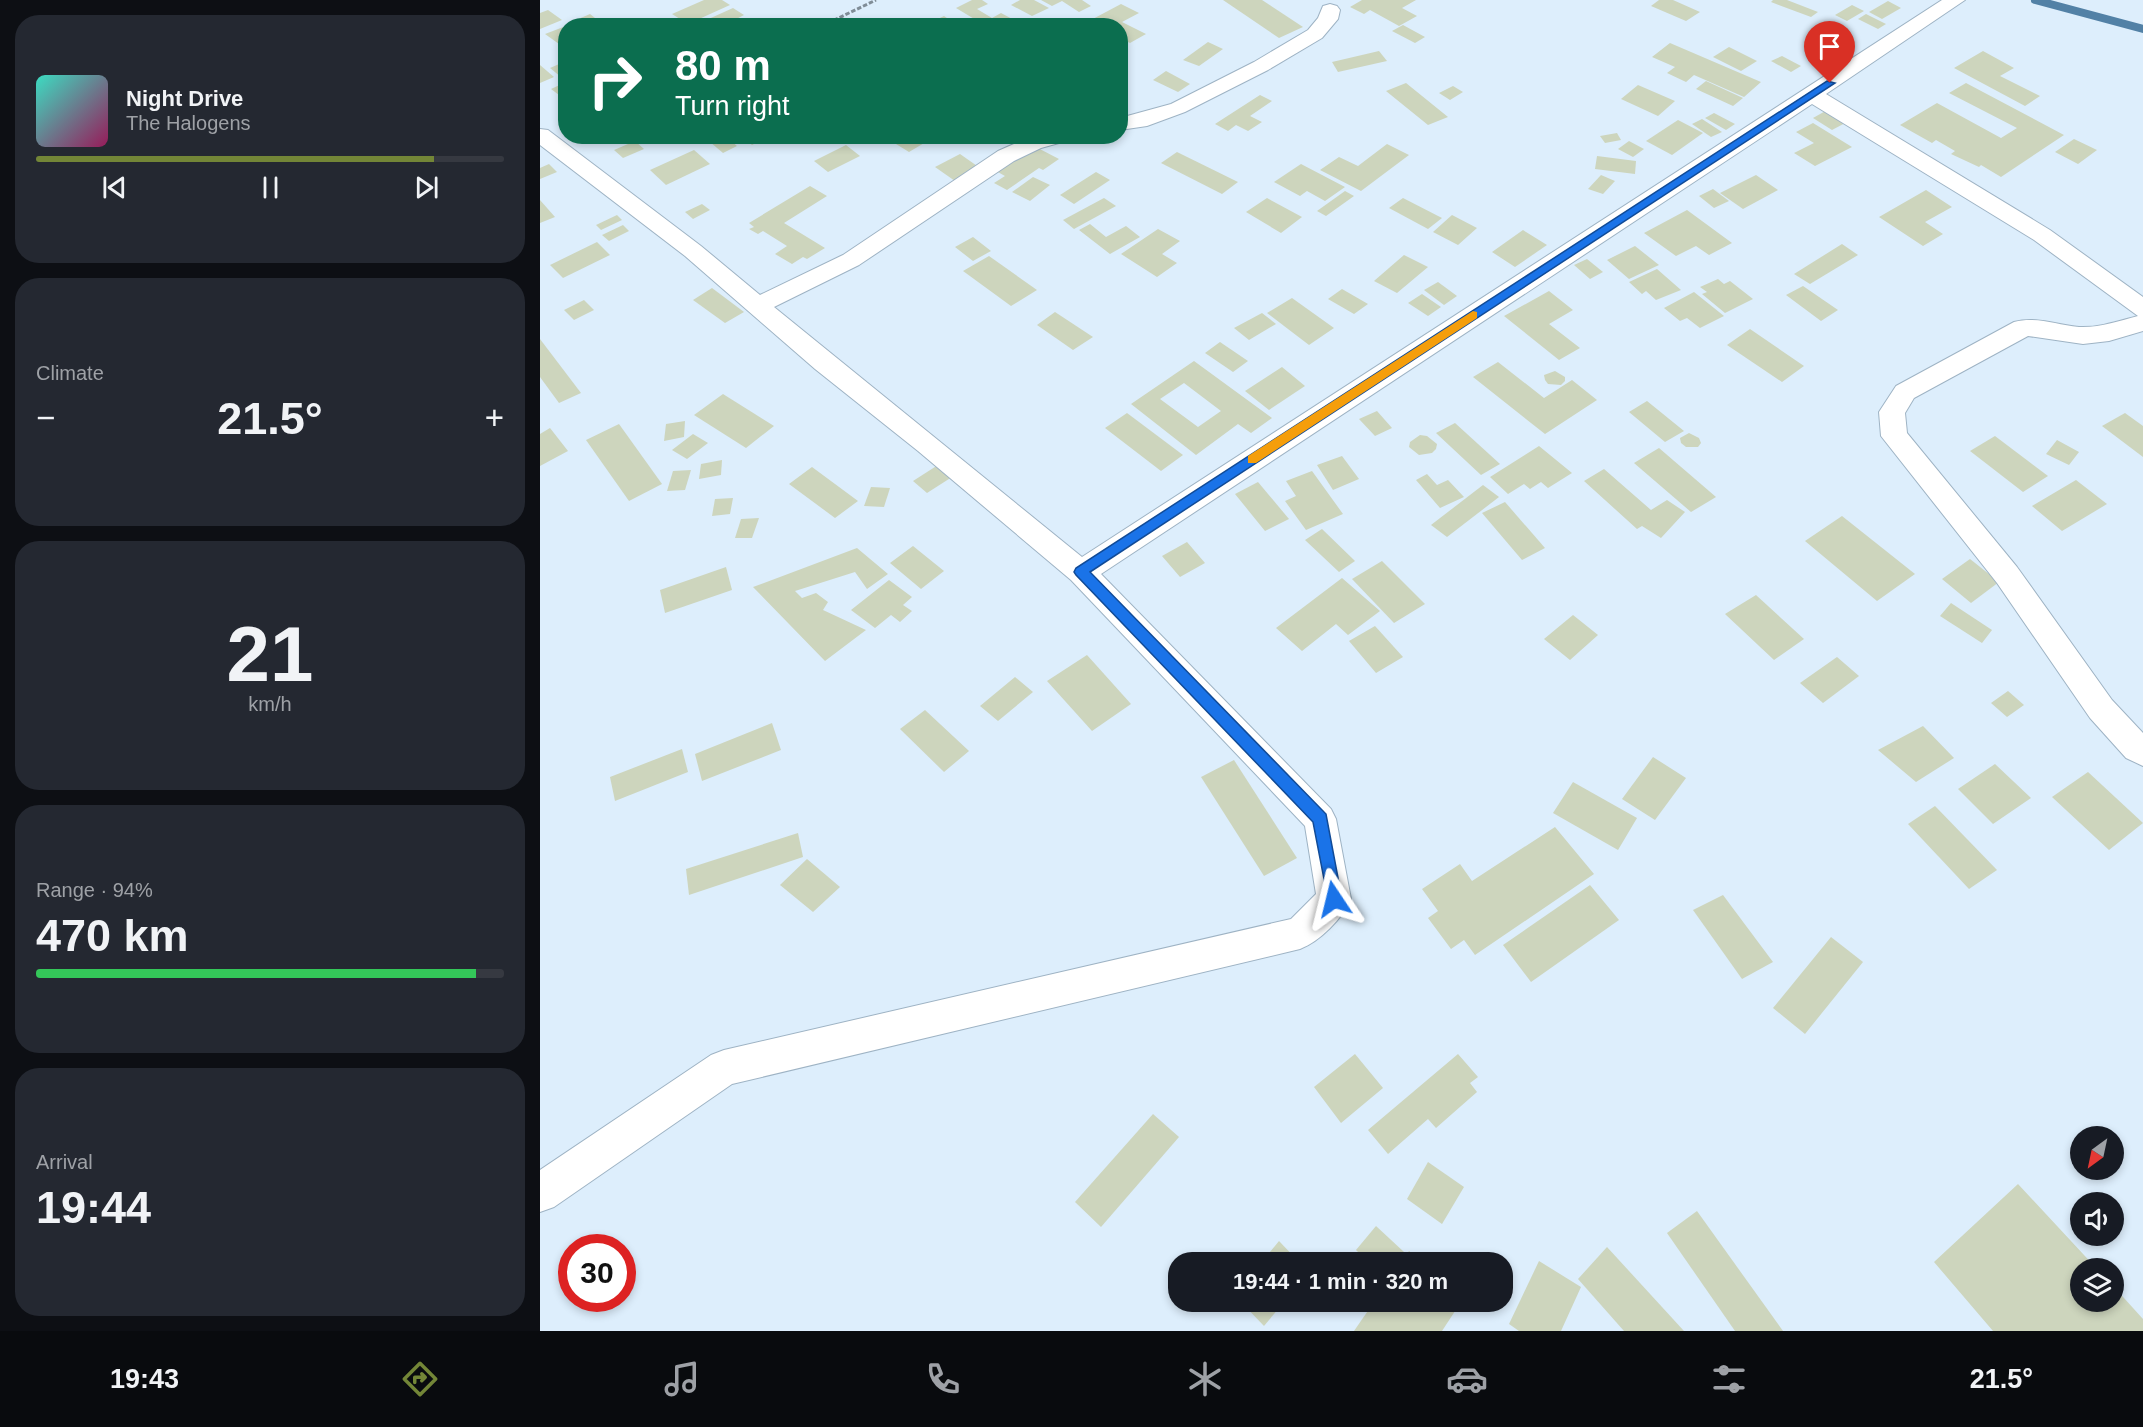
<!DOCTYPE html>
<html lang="en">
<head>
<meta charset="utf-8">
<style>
	:root { --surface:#171b24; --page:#242831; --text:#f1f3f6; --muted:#9ea1a6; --line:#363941; --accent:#738637 }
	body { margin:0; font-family:Helvetica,sans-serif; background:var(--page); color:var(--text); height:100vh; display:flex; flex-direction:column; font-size:22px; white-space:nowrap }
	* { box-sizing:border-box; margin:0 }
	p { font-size:20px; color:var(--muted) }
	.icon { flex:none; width:33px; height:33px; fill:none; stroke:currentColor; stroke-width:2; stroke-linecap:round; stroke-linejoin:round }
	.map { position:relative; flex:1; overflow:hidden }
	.side { display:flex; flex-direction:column; gap:15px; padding:15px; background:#0d0f14; width:540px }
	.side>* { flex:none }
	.guide { position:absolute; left:18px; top:18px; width:570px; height:126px; border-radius:24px; box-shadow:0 3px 9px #0003; background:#0b6e4f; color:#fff; overflow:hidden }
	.needle { width:39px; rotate:213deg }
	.fabs { position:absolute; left:1530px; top:1126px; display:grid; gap:12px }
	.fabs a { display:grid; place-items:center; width:54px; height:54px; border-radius:50%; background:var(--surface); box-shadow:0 3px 9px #0003; font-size:30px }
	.speed { position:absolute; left:18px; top:1234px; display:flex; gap:12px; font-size:30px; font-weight:700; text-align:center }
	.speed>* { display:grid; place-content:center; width:78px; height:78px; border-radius:50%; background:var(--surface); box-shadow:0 3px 9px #0003; line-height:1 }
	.speed .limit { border:9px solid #d22; background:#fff; color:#111 }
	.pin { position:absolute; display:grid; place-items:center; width:51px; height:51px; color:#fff; margin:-62px -26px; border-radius:50% 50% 50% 0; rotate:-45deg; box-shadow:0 0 6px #0007 }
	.pin .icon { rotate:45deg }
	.me { position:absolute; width:66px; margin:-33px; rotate:350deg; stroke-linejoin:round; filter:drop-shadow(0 0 4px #0008) }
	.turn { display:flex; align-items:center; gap:21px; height:126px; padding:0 18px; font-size:27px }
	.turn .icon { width:78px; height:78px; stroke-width:2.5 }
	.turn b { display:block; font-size:42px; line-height:51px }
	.big { font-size:45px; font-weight:700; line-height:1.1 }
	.side .tile { flex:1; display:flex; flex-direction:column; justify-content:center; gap:9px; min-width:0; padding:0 21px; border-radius:24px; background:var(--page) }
	.side .dial { align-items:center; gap:0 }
	.dial b { font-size:78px; line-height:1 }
	.song { display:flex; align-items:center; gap:18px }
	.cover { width:72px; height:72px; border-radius:9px; background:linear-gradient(135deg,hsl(170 70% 55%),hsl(330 70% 35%)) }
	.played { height:6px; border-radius:3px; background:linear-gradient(90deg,var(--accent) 85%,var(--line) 85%) }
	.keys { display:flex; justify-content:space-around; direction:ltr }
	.heat { display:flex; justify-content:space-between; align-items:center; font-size:33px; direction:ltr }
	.charge { height:9px; border-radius:4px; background:linear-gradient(90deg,#34c759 94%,var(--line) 0) }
	.trip { position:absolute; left:628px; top:1252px; width:345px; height:60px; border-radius:24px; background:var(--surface); box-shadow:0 3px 9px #0003; font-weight:700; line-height:60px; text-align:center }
	.dock { display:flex; height:96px; justify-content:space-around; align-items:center; background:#090b0e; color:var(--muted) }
	.dock .icon { width:42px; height:42px }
	.dock .selected { color:var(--accent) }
	.dock b { font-size:27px; color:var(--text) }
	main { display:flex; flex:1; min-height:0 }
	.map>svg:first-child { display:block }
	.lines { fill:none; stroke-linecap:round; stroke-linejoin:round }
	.stream { stroke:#5281a6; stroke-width:8 }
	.building { fill:#cdd5bd; fill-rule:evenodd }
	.minor-casing { stroke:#9eb3c4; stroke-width:2 }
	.path { stroke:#808d97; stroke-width:3; stroke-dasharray:4.5 2; stroke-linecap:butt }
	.minor { fill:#fff; fill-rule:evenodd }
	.route { fill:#1a73e8; stroke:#114b97; stroke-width:1.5 }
	.slow { fill:#f59e0b }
</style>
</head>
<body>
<main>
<section class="side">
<div class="tile">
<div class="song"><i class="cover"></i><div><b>Night Drive</b><p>The Halogens</p></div></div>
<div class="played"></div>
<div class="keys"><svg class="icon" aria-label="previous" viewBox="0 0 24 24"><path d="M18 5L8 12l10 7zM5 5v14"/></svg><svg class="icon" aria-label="pause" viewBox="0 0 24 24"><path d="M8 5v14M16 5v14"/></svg><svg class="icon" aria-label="next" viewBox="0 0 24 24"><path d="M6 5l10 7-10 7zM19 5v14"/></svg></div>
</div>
<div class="tile"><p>Climate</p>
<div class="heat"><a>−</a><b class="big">21.5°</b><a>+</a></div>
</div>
<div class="tile dial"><b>21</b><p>km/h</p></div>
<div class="tile"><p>Range · 94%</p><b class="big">470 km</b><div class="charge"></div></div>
<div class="tile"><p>Arrival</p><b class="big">19:44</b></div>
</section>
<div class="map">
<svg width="1603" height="1331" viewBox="0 0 1603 1331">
	<rect width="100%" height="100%" fill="#ddeefc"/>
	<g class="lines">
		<polyline class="stream" points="1495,0 1603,29"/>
	</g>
	<g class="building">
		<polygon points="164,0 182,0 190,5 148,24 132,14"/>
		<polygon points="432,0 442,0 448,4 437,9 452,18 461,13 476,21 468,26 446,26 416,8"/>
		<polygon points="480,0 494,0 509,8 492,16 471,5"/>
		<polygon points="501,0 542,0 551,6 539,12 522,1 512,6"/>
		<polygon points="683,0 722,0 763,27 739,38"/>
		<polygon points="822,0 876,0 862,8 877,16 859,26 830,10 824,14 810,7"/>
		<polygon points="1119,0 1133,0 1160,12 1146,21 1111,6"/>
		<polygon points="1233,0 1247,0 1278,12 1271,17 1231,2"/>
		<polygon points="1348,1 1361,8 1342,19 1329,12"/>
		<polygon points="581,4 599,13 582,22 606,34 590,43 580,38 580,26 557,26 549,21"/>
		<polygon points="1312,5 1324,11 1307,21 1295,15"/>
		<polygon points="193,8 204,15 183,26 153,26"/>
		<polygon points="8,10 22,20 0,29 0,13"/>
		<polygon points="50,14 65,26 43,26 36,20"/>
		<polygon points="1326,14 1346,24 1338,29 1318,19"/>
		<polygon points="404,16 414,23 408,26 383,26"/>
		<polygon points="863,25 885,37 875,43 852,31"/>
		<polygon points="26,26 26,49 5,34"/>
		<polygon points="1282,33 1305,45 1293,52 1270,40"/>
		<polygon points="668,42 683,49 659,66 643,60"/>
		<polygon points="1130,43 1221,82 1204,97 1154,75 1146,82 1127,73 1135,67 1112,57"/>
		<polygon points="1189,47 1217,61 1201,71 1173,57"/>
		<polygon points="839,51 847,61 798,72 792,62"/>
		<polygon points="1443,51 1474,68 1460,76 1500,96 1485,106 1414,68"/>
		<polygon points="1242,56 1261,66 1251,72 1231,61"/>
		<polygon points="26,61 26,76 21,77 10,68"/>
		<polygon points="0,65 14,77 0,83"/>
		<polygon points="626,71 650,84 638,92 613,80"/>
		<polygon points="1166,81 1203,98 1193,106 1156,89"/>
		<polygon points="26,82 26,97 23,98 11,89"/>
		<polygon points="866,83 908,117 888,125 846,91"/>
		<polygon points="1426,83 1524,135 1461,177 1441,165 1439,167 1411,154 1415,151 1396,140 1392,143 1360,125 1397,103 1461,138 1477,128 1409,93"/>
		<polygon points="1098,85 1135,101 1118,116 1081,99"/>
		<polygon points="913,86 923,92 910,100 899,93"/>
		<polygon points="720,95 732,101 710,116 722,122 708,131 696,125 688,131 675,124"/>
		<polygon points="1289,109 1309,121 1292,130 1273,118"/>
		<polygon points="1174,113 1195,124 1186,130 1165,118"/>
		<polygon points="1162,119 1182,132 1171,137 1152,124"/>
		<polygon points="1138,120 1163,133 1132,155 1106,141"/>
		<polygon points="1273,123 1312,147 1275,166 1254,153 1274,143 1256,132"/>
		<polygon points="1077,133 1081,140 1065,143 1060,136"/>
		<polygon points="181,136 185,136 197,146 183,153 170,142"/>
		<polygon points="201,136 230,136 212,145"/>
		<polygon points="343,136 386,136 391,139 369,152"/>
		<polygon points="1534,139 1557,150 1538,164 1515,152"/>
		<polygon points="95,141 104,149 83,158 74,150"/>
		<polygon points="1089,141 1104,149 1093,157 1078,149"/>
		<polygon points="847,144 869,155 821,191 780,170 799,157 818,166"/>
		<polygon points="306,145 320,156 288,172 274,161"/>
		<polygon points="494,146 519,159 503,170 499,168 467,190 454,183 465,176 456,171"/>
		<polygon points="154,150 170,164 126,185 110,170"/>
		<polygon points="637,152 698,182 682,194 621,163"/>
		<polygon points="420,154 440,168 415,181 395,167"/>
		<polygon points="1057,156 1096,161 1095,174 1055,169"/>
		<polygon points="9,164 17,172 0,179 0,168"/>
		<polygon points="761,164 805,187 785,201 767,191 760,196 734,182"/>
		<polygon points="556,172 570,180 534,204 520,195"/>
		<polygon points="1061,175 1075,181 1063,194 1048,189"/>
		<polygon points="1216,175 1238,190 1203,209 1180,193"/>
		<polygon points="493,177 510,185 490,201 472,192"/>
		<polygon points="270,186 287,196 244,223 285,248 267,259 263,257 252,264 235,254 247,246 223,231 218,234 209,229 214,227 209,223"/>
		<polygon points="1173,189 1189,201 1174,208 1159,196"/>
		<polygon points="1386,190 1412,207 1385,222 1403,234 1383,246 1339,217"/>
		<polygon points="805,191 814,196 786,216 777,211"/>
		<polygon points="564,198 576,206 534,229 523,220"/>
		<polygon points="727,198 762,217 741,233 706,212"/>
		<polygon points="863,198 902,218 888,229 849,208"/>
		<polygon points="0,200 15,217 0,223"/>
		<polygon points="162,204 170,210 153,219 145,212"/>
		<polygon points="1147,210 1192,243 1169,255 1156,246 1136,256 1104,233"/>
		<polygon points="77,215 82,220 61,230 56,225"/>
		<polygon points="912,215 937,228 918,245 893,232"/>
		<polygon points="550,224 566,237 586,226 600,237 570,254 539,230"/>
		<polygon points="83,225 89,231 69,241 62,235"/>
		<polygon points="618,229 640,241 622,254 637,263 617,277 581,254"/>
		<polygon points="983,230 1007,245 975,267 952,252"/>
		<polygon points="433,237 451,251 433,261 415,247"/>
		<polygon points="57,242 70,255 23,278 10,265"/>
		<polygon points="1302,244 1318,255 1270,284 1254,274"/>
		<polygon points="1095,246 1119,265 1089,279 1067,260"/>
		<polygon points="864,255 888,267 857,293 834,281"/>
		<polygon points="449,256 497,290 471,306 423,271"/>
		<polygon points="1047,259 1063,272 1050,279 1034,265"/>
		<polygon points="1117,269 1141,290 1116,300 1106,291 1102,294 1089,282"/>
		<polygon points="1178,279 1184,284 1190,281 1213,299 1185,313 1162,294 1167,292 1160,287"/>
		<polygon points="898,282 917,296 904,305 884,290"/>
		<polygon points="1263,286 1298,310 1281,321 1246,295"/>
		<polygon points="172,288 204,312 185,323 153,300"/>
		<polygon points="802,289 828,304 814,314 788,299"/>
		<polygon points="1009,291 1033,310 1009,324 1040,348 1019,360 964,316"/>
		<polygon points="1154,292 1184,316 1160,328 1147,318 1140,321 1124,308"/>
		<polygon points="882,294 901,307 888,316 868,303"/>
		<polygon points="752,298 794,328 769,345 727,313"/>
		<polygon points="44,300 54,310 34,320 24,310"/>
		<polygon points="515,312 553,337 533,350 497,325"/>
		<polygon points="722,313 736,324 709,340 694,328"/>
		<polygon points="1210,329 1264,366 1242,382 1187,345"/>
		<polygon points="0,339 41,393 19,403 0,377"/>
		<polygon points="680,342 708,361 693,372 665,353"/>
		<path d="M654,361L732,418L711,433L698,424L656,455L591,404ZM644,383L681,411L658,427L620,399Z"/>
		<polygon points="958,362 1004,398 1032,380 1057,400 1005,434 933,377"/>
		<polygon points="742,367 765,386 729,410 705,391"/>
		<polygon points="1015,371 1025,377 1025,381 1021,385 1008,384 1005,380 1004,375"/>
		<polygon points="183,394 234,426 206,448 154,415"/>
		<polygon points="1107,401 1144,431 1125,442 1089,412"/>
		<polygon points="837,411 852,428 835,436 819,419"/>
		<polygon points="587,413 643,455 621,471 565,428"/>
		<polygon points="1585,413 1603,426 1603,457 1562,426"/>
		<polygon points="145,421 144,437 124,441 126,424"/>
		<polygon points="915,423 960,464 941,475 896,433"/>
		<polygon points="79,424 122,484 89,501 46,440"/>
		<polygon points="10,428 28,451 0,466 0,434"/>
		<polygon points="1149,433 1159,438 1161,443 1158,447 1146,447 1141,443 1140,438"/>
		<polygon points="153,434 168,443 147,459 132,450"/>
		<polygon points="880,435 887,436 897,444 896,449 892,453 879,455 869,447 870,442"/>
		<polygon points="1455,436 1508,476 1483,492 1430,451"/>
		<polygon points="1517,440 1539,452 1529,465 1506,454"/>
		<polygon points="999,446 1032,473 1008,488 1001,482 990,489 984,484 968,494 950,477"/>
		<polygon points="1119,448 1176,497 1151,512 1094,463"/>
		<polygon points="802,456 819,479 793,490 777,465"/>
		<polygon points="182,460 181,475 159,479 161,464"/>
		<polygon points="398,465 412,477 387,493 373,481"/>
		<polygon points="272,467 318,501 295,518 249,484"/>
		<polygon points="1064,469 1111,510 1127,500 1145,512 1121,538 1102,526 1097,529 1044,481"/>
		<polygon points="151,470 145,490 127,491 133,471"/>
		<polygon points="772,471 803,514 766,530 745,501 756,496 746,481"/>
		<polygon points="887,474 897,485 908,480 924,497 900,508 876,480"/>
		<polygon points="1536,480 1567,504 1522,531 1492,506"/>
		<polygon points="718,482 749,519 725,531 695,494"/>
		<polygon points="943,485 959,497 907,537 891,525"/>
		<polygon points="331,487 350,488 344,507 324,506"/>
		<polygon points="193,498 190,514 172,516 175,499"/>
		<polygon points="965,502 1005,548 982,560 942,513"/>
		<polygon points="1302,516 1375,574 1337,601 1265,541"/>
		<polygon points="219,518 212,538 195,538 201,519"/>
		<polygon points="782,529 815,561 799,572 765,540"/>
		<polygon points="647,542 665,563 640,577 622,556"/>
		<polygon points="373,546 404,571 381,589 350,563"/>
		<polygon points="317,548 348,574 327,589 315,572 255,591 262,598 276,593 288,602 283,610 326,630 285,661 213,587"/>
		<polygon points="1430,559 1459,582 1431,603 1402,579"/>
		<polygon points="842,561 885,604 854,623 812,579"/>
		<polygon points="186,567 192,590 125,613 120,590"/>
		<polygon points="802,578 840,611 808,635 796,624 762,651 736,628"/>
		<polygon points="349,580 372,597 363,605 372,611 360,622 351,615 335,628 311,610"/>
		<polygon points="1216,595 1264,639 1234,660 1185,614"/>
		<polygon points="1411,603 1452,630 1442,643 1400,616"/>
		<polygon points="1033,615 1058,635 1030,660 1004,639"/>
		<polygon points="835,626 863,657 836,673 809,641"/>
		<polygon points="547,655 591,704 552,731 507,681"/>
		<polygon points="1297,657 1319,676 1283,703 1260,683"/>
		<polygon points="475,677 493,692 458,721 440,706"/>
		<polygon points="1468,691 1484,705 1467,717 1451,703"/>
		<polygon points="385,710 429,751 404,772 360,729"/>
		<polygon points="232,723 241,750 162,781 155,754"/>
		<polygon points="1383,726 1414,758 1376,782 1338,750"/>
		<polygon points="142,749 148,772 75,801 70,777"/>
		<polygon points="1113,757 1146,778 1115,820 1082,799"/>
		<polygon points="694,760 757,858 724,876 661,777"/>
		<polygon points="1455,764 1491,798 1453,824 1418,789"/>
		<polygon points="1548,772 1603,823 1569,850 1512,797"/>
		<polygon points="1033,782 1097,818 1078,850 1013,813"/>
		<polygon points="1395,806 1457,870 1429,889 1368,824"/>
		<polygon points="1015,827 1054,874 935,955 924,940 911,949 888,918 898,911 882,889 920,864 932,881"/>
		<polygon points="258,833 263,857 149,895 146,869"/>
		<polygon points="267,859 300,887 273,912 240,885"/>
		<polygon points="1050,885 1079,920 991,982 963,945"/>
		<polygon points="1183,895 1233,962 1202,979 1153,910"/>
		<polygon points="1291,937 1323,962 1265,1034 1233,1008"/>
		<polygon points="815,1054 843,1088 801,1123 774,1087"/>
		<polygon points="918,1054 938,1077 930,1083 937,1092 896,1128 888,1119 848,1154 828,1130"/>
		<polygon points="613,1114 639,1137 561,1227 535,1202"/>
		<polygon points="888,1162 924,1187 902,1224 867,1199"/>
		<polygon points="1478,1184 1557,1269 1540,1269 1540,1302 1574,1302 1574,1287 1603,1319 1603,1331 1453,1331 1394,1262"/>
		<polygon points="1157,1211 1243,1331 1195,1331 1127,1233"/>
		<polygon points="836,1226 864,1252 855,1263 829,1263 816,1250"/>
		<polygon points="739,1241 760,1263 721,1263"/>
		<polygon points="1067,1247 1144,1331 1084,1331 1038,1279"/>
		<polygon points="869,1251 883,1263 861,1263"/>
		<polygon points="999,1261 1041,1287 1021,1331 979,1331 969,1324"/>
		<polygon points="701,1302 744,1302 724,1326"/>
		<polygon points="834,1302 921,1302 902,1331 814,1331"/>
	</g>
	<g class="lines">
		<g class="minor-casing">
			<g id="minor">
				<path d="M1402,0H1425L1286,94L1510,230L1603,297V331L1569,341L1543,344L1488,336L1374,398L1365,413L1367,433L1477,567L1572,700L1603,733V766L1586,758L1550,718L1457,583L1341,436L1339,412L1356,386L1474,322C1497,316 1516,325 1539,327C1559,328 1579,321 1598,316L1494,240L1272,104L561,574L791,809L796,819L811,899C802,919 780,941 760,949L192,1084L14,1207L0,1212V1170L171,1055L184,1050L751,919L776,894L765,826L531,580L378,451L275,369L145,256L0,145V129L8,130L161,246L220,295L303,255L458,151L492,136H528L526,141L501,148L474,161L319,265L234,307L542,557Z"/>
				<polygon points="790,4 797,6 800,10 798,19 782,38 728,70 645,112 607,126 580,130 580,118 631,104 714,62 768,30 778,18 783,6"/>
			</g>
		</g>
		<polyline class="path" points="282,26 336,0"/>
		<use href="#minor" class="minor"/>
	</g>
	<polygon class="route" points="1287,81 1295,83 550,572 786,814 802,899 799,905 794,907 789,905 773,822 536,575 534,572 536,568"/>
	<polygon class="slow" points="933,311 937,312 937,318 716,463 708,463 708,456"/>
</svg>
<div class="fabs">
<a><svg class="needle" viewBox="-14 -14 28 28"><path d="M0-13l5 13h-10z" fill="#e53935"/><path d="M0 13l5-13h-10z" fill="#9ea1a6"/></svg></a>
<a><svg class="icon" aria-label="sound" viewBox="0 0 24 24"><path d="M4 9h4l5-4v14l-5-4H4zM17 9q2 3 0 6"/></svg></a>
<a><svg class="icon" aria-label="layers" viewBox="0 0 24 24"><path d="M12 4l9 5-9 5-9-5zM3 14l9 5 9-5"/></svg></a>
</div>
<div class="speed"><div class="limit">30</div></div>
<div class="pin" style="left:1290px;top:83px;background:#d93025"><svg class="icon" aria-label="arrive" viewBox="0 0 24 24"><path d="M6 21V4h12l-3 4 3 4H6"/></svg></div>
<svg class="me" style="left:794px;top:899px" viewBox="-20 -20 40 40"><path d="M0-17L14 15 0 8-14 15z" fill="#1a73e8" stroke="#fff" stroke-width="4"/></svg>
<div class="trip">19:44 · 1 min · 320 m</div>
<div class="guide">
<div class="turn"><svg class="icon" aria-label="right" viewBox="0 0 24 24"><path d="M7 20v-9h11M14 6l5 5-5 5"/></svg><div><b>80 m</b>Turn right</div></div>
</div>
</div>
</main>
<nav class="dock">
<b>19:43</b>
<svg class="icon selected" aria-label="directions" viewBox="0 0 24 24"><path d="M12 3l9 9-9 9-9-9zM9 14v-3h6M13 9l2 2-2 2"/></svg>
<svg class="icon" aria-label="music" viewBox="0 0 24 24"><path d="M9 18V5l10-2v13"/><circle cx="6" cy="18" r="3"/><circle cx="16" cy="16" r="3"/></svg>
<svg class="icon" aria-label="phone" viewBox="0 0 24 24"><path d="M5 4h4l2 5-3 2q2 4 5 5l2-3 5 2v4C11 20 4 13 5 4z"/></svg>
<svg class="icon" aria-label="climate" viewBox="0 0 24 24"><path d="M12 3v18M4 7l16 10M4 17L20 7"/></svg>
<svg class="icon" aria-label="car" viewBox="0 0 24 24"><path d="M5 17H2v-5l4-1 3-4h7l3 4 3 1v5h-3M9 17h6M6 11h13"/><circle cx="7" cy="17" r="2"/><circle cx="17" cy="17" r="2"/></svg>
<svg class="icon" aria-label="filters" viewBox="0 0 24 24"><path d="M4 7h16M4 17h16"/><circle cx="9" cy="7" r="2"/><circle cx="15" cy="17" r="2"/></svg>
<b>21.5°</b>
</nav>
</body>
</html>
